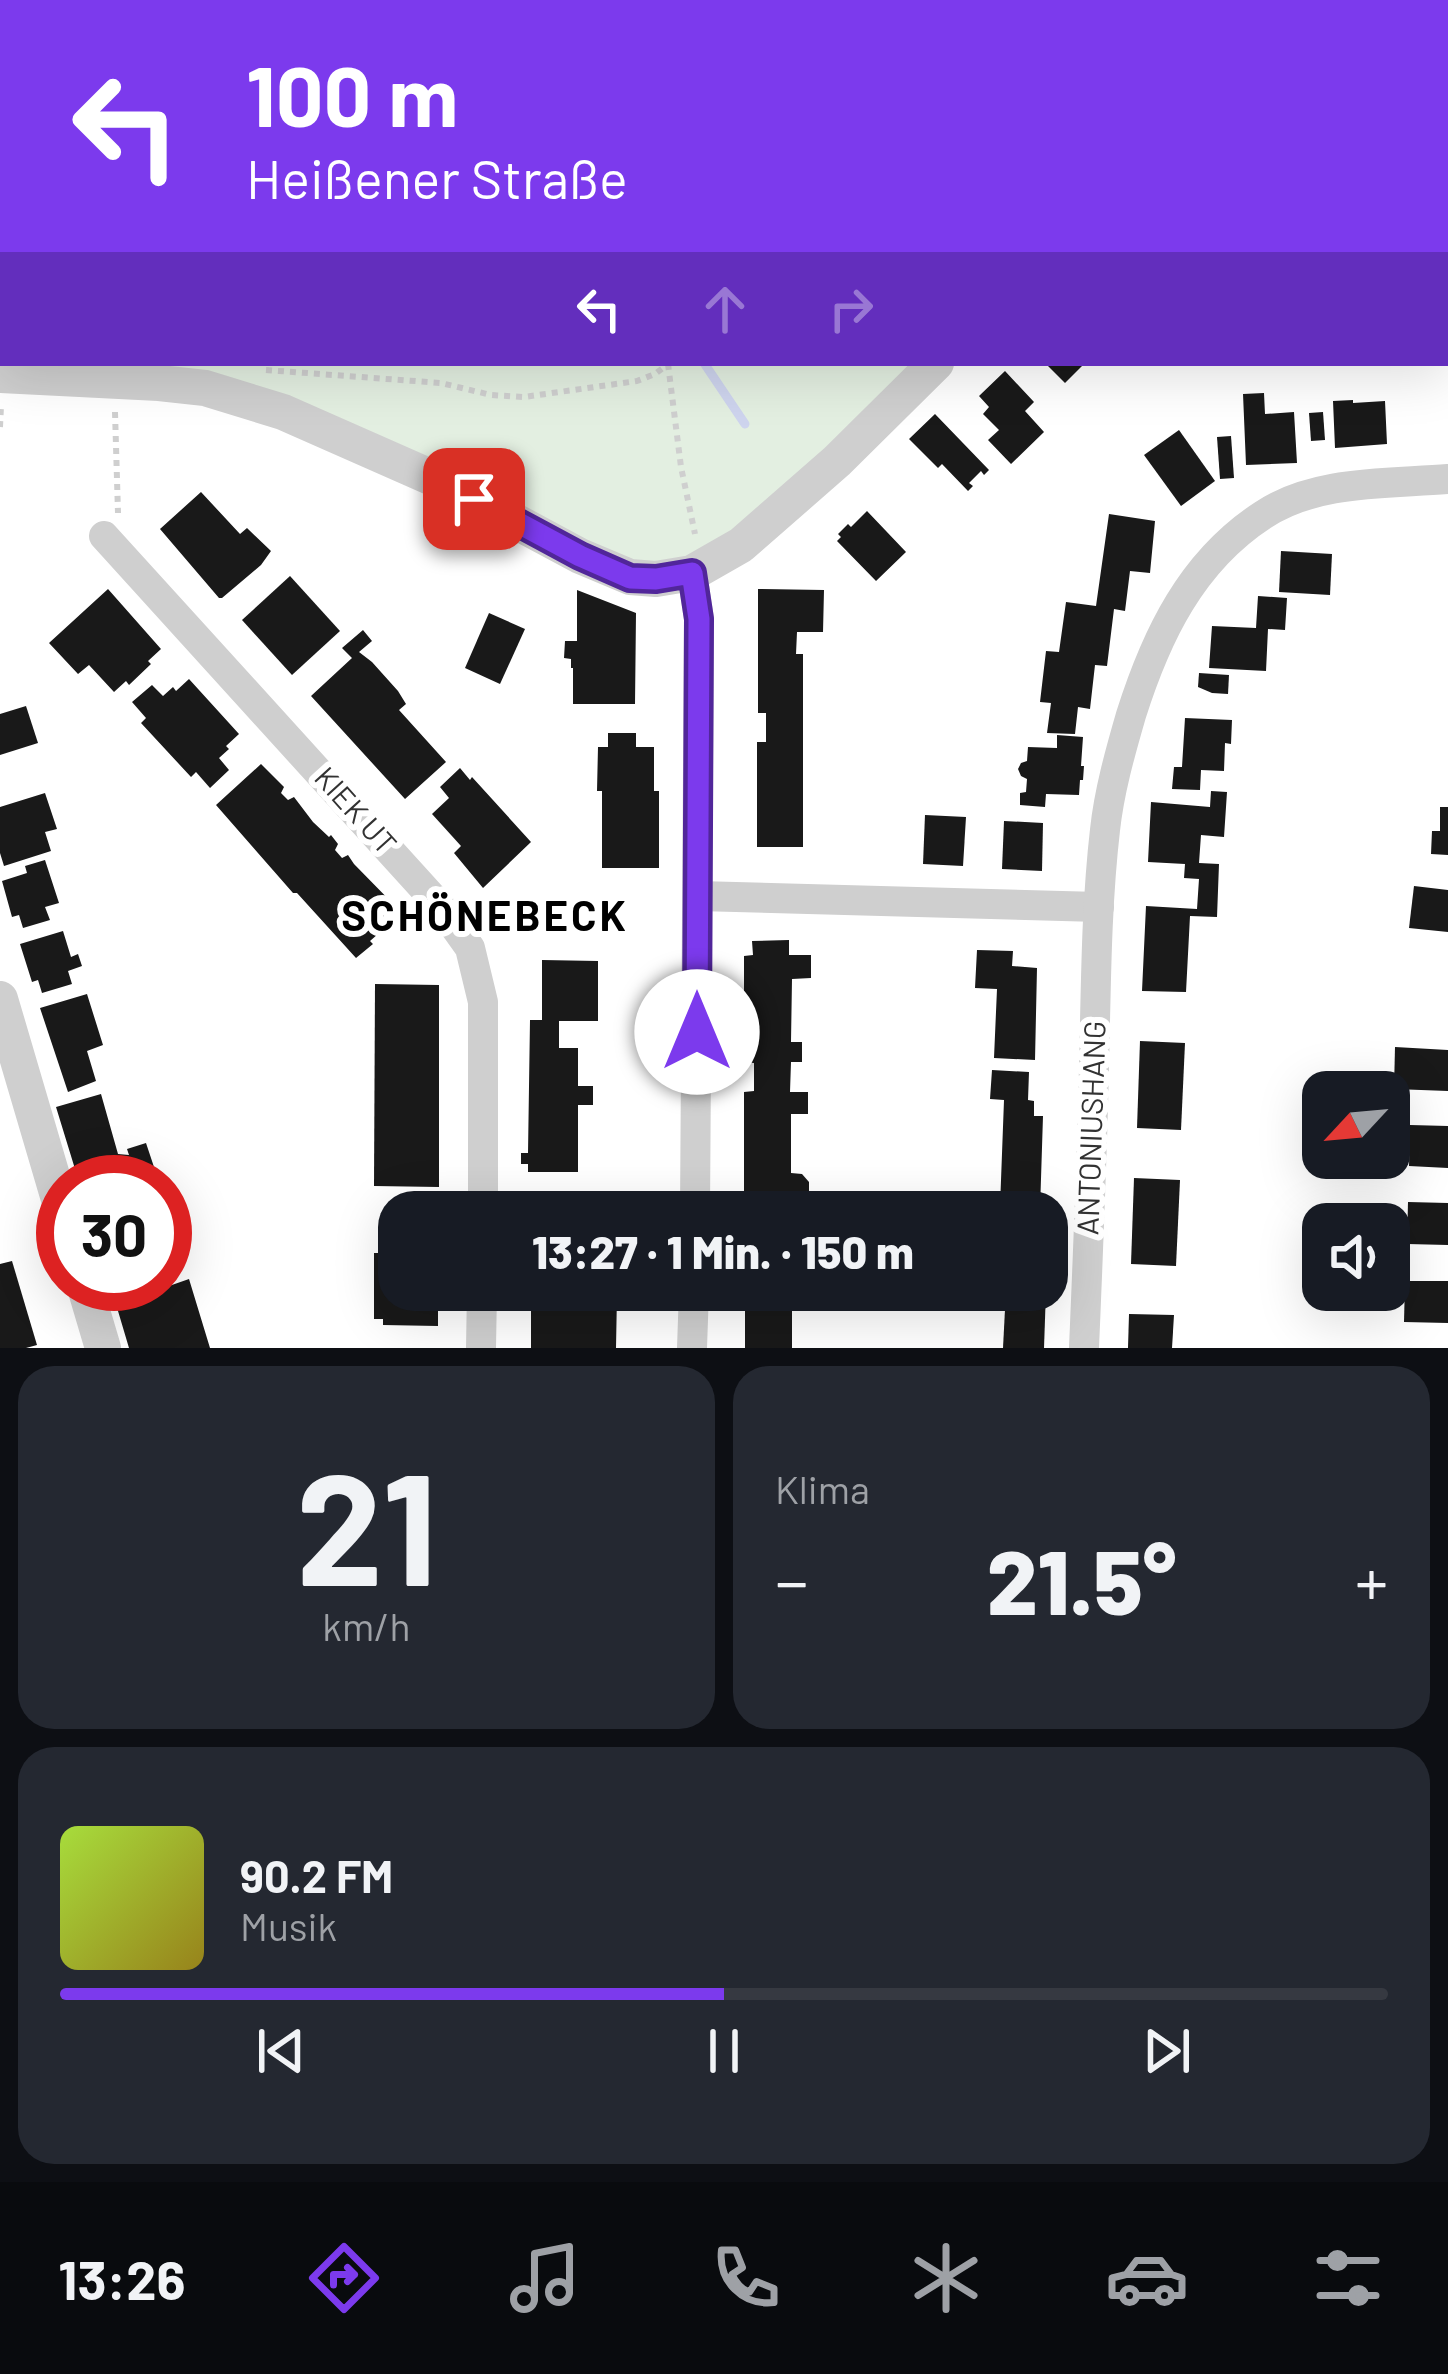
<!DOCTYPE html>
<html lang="de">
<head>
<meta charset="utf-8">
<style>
	:root { --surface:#171b24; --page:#242831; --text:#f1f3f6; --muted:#9ea1a6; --line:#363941; --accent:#7c3aed }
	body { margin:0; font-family:Barlow,sans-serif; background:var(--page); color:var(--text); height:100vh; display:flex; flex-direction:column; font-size:45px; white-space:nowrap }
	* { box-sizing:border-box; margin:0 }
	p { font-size:39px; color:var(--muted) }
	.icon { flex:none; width:66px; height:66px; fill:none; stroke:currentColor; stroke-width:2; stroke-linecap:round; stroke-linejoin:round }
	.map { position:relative; height:1348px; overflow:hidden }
	.sheet { display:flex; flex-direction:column; gap:18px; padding:18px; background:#0d0f14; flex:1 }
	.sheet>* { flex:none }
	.top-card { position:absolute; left:0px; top:0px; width:1449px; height:366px; box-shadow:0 12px 48px #0002; background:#7c3aed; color:#fff; overflow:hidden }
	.needle { width:78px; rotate:244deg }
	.fabs { position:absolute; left:1302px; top:1071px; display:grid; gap:24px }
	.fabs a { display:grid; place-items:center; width:108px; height:108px; border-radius:24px; background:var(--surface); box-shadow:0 12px 48px #0002; font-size:60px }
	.speed { position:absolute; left:36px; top:1155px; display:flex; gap:24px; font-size:60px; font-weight:700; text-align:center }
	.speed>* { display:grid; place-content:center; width:156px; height:156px; border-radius:50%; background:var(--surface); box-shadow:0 12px 48px #0002; line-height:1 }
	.speed .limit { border:18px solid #d22; background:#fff; color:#111 }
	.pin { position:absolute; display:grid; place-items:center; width:102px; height:102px; color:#fff; margin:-51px; border-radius:24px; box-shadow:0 6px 18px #0006 }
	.me { position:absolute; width:132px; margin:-66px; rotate:0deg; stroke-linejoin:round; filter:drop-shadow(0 0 9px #0008) }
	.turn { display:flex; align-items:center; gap:42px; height:252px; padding:0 48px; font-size:54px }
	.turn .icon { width:156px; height:156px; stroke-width:2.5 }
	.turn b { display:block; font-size:84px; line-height:102px }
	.lanes { display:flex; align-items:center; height:114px; padding:0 48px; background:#0003; justify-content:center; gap:60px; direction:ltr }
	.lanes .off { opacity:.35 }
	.big { font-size:90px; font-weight:800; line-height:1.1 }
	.sheet .widget { flex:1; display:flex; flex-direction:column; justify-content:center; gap:18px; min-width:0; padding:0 42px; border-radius:36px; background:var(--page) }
	.sheet .dial { align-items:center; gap:0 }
	.dial b { font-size:156px; line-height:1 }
	.song { display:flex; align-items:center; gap:36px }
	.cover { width:144px; height:144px; border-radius:18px; background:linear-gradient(135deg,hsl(80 70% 55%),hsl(50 70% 35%)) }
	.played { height:12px; border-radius:6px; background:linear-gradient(90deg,var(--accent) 50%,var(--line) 50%) }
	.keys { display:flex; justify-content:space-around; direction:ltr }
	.heat { display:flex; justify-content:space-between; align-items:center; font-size:66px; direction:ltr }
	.sheet .tiles { flex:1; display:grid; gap:18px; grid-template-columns:1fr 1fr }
	.widget:last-child { grid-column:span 2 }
	.trip { position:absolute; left:378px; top:1191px; width:690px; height:120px; border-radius:36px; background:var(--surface); box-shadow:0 12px 48px #0002; font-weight:800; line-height:120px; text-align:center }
	.tab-bar { display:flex; height:192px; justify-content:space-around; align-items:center; background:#090b0e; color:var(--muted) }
	.tab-bar .icon { width:84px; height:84px }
	.tab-bar .current { color:var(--accent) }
	.tab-bar b { font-size:54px; color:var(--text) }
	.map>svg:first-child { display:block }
	.green { fill:#e3efe1 }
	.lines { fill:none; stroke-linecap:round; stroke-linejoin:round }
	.stream { stroke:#ced4ee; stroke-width:9 }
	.building { fill:#191919 }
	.path { stroke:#cfcfcf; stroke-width:6; stroke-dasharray:6 6; stroke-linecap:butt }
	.minor { stroke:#cfcfcf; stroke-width:30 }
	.tertiary { stroke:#cfcfcf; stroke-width:36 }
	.route-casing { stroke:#51269a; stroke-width:30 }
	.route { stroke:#7c3aed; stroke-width:21 }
	.labels { text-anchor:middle; stroke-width:12; stroke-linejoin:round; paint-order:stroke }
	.street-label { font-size:30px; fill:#323232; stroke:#fff }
	.district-label { font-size:42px; font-weight:bold; letter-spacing:3px; fill:#000; stroke:#fff }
</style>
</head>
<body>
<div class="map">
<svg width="1448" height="1348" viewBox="0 0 1448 1348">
	<rect width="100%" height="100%" fill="#fff"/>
	<polygon class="green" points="0,0 1000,0 1003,3 3,3 3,363 932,363 770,517 657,577 283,409 0,370"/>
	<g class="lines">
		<g class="stream">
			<polyline points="494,0 497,3"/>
			<polyline points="704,363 745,424"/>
		</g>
	</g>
	<g class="building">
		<polygon points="1045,363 1085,363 1065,383"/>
		<polygon points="1005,371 1034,402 1025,411 1044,432 1011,464 988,440 999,430 983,414 989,407 979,396"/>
		<polygon points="1264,393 1265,414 1294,412 1297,463 1246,465 1243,394"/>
		<polygon points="1353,400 1353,403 1385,401 1387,444 1335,448 1333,401"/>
		<polygon points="1323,412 1325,440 1311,441 1309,413"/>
		<polygon points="935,414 989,470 984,475 981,471 969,483 973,486 968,491 942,464 938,468 909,439"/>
		<polygon points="1179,430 1215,481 1181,506 1144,455"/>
		<polygon points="1231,436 1234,478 1220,479 1217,437"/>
		<polygon points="201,492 240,534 247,528 271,551 261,565 222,598 219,598 160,529"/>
		<polygon points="867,511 906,552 876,581 837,541 841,537 838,534 848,524 851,527"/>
		<polygon points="1109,514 1155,521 1150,573 1130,571 1125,611 1114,609 1107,666 1095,665 1090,709 1078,707 1075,734 1047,733 1051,703 1040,702 1046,651 1059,652 1066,602 1096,606"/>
		<polygon points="1281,551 1332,554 1330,595 1279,592"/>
		<polygon points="290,576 340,631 292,675 242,620"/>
		<polygon points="108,589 161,649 148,661 151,664 129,685 126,681 114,692 89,665 78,674 49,643"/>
		<polygon points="758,589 824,590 823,632 797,632 796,654 803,654 803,847 757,847 757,742 766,742 766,713 758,713"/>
		<polygon points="577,590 636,613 635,704 573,704 573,668 571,668 571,659 564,658 565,641 577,641"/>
		<polygon points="1258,596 1287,598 1285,630 1268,629 1266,671 1209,668 1212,626 1256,628"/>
		<polygon points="489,613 525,629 500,684 465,668"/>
		<polygon points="363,630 372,641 359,652 372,662 398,691 406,704 399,710 446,762 405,799 311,696 352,658 342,648"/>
		<polygon points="1199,673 1229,675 1228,694 1212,693 1198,687"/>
		<polygon points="189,679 239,734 226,746 229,749 219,758 229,770 210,788 196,772 191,777 141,723 146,718 132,702 152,685 163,696 173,687 176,691"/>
		<polygon points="26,706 38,743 0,755 0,714"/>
		<polygon points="1185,718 1232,720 1231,744 1225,743 1224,771 1201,770 1200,790 1172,789 1174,767 1182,767"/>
		<polygon points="608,733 636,733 636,747 654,747 654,791 659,791 659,868 602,868 602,791 597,791 598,747 608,747"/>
		<polygon points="1057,735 1083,737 1081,766 1084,766 1083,780 1080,780 1079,795 1046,794 1045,807 1020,805 1020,793 1026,792 1027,779 1021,776 1018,769 1021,763 1027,761 1028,747 1057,748"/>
		<polygon points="261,764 284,787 281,793 288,800 294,797 313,822 329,837 331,835 338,844 335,850 342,858 348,855 354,864 402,913 370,941 373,944 356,958 297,893 293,893 216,805"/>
		<polygon points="460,768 470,780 472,777 531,842 483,888 454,853 461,846 432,814 449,798 440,787"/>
		<polygon points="1211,791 1227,792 1224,837 1201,835 1199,863 1219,864 1217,917 1190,916 1186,992 1142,991 1146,906 1197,909 1199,879 1184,878 1185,864 1148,862 1151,802 1210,807"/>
		<polygon points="45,793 57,829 45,832 51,851 4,866 0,853 0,807"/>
		<polygon points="1440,807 1448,807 1448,855 1431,854 1432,831 1440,831"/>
		<polygon points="925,815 966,817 963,866 923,864"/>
		<polygon points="1004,821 1043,823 1042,871 1002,869"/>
		<polygon points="45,860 59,903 45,907 50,920 23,928 19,915 12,917 2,881 27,873 25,866"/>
		<polygon points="1414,886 1448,890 1448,932 1409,928"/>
		<polygon points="63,931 71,957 78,954 82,966 68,971 72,984 42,993 38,980 32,982 20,944"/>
		<polygon points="789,940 789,955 811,955 811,978 792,979 791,1042 802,1042 802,1062 791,1062 790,1092 808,1092 808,1114 791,1114 791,1173 802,1174 809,1182 809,1212 744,1212 744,1092 754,1091 754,1063 744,1062 744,956 753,955 752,941"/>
		<polygon points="977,950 1013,951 1012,966 1037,968 1035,1060 994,1058 997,989 975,988"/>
		<polygon points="542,960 598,961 598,1021 559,1021 559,1048 578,1048 578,1086 593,1086 593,1105 578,1105 578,1172 528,1172 528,1164 521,1164 521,1153 528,1153 530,1020 542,1020"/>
		<polygon points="375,984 439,985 439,1187 374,1186"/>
		<polygon points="87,994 103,1045 87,1051 96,1081 68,1092 40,1008"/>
		<polygon points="1140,1041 1185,1043 1181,1130 1137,1128"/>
		<polygon points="1395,1047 1448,1050 1448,1091 1394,1089"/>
		<polygon points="992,1070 1029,1072 1028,1100 1034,1101 1034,1116 1043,1116 1040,1210 1000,1207 1004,1100 990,1099"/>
		<polygon points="101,1094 118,1154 129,1155 127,1149 146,1143 154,1167 130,1175 133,1182 79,1182 56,1107"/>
		<polygon points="1410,1125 1448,1126 1448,1168 1409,1166"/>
		<polygon points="1134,1178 1180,1180 1176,1266 1131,1264"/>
		<polygon points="1408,1202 1448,1203 1448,1245 1407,1244"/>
		<polygon points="383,1238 399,1238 399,1290 438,1290 438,1326 383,1325 383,1319 374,1319 374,1253 383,1253"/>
		<polygon points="12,1261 37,1345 26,1348 0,1348 0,1264"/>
		<polygon points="189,1279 210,1348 129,1348 110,1284 169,1286"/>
		<polygon points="1405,1281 1448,1281 1448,1323 1404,1322"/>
		<polygon points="528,1290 620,1290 617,1294 616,1348 531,1348 531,1293"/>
		<rect x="745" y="1290" width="47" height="58"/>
		<polygon points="1006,1290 1046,1290 1044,1348 1003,1348"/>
		<polygon points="1129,1314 1174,1315 1172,1348 1128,1348"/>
	</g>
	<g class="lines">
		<g class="path">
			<polyline points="13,0 15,3"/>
			<polyline points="48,0 50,3"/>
			<polyline points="83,0 84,3"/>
			<polyline points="115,0 116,3"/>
			<polyline points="192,0 193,3"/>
			<polyline points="246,0 247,3"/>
			<polyline points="287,0 288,3"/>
			<polyline points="328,0 330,3"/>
			<polyline points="370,0 371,3"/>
			<polyline points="829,0 831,3"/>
			<polyline points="1030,0 1034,3"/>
			<polyline points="160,3 165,0"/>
			<polyline points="198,3 204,0"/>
			<polyline points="1329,3 1335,0"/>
			<polyline points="0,48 3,53"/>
			<polyline points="0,69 3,67"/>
			<polyline points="0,105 3,103"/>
			<polyline points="0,205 3,210"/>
			<polyline points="668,364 681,467 695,534"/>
			<polyline points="266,370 441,383 491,395 524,397 637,381 655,374 668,364"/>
			<polyline points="115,412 118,513"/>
			<polyline points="0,427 1,406"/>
		</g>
		<g class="minor">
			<polyline points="104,536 440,906 470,948 483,1002 483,1212"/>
			<polyline points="692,573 699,619 695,1212"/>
			<polyline points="698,896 1099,907"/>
			<polyline points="481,1348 482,1290"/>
			<polyline points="692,1348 694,1290"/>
			<path d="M1084,1348C1088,1254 1092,1160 1094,1066C1096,988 1096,908 1105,830C1109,792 1120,753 1131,715C1156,636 1191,562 1263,515C1315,480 1388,484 1448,479"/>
		</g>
		<g class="tertiary">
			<polyline points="1446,9 1448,8"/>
			<polyline points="0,375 159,383 205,388 283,412 444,483 580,556 630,577 656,579 692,573 741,545 837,461 936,363"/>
			<polyline points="0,999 63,1213"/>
			<polyline points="84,1284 103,1348"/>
		</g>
	</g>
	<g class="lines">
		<g class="route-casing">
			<polyline id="route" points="474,499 580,556 630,578 656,579 692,573 699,619 697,1032"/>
		</g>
		<use href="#route" class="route"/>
	</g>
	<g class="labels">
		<g class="street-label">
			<text transform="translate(355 811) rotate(48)" y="10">KIEK UT</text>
			<text transform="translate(1092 1128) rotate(-88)" y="10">ANTONIUSHANG</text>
		</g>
		<g class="district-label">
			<text x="485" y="931">SCHÖNEBECK</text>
		</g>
	</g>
</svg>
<div class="fabs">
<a><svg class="needle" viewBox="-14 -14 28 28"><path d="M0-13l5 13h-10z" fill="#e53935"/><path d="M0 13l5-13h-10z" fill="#9ea1a6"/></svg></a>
<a><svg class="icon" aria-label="sound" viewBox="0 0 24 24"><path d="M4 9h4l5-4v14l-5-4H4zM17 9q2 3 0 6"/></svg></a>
</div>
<div class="speed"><div class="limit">30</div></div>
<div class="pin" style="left:474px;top:499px;background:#d93025"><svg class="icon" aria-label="arrive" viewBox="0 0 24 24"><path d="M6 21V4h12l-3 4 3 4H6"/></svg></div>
<svg class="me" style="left:697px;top:1032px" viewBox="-20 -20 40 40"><circle r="19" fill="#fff"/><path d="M0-13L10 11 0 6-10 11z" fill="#7c3aed"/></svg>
<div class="trip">13:27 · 1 Min. · 150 m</div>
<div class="top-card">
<div class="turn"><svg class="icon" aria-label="left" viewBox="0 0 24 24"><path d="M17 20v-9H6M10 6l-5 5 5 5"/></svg><div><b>100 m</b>Heißener Straße</div></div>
<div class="lanes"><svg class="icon" aria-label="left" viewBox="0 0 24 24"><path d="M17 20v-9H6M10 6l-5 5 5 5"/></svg><svg class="icon off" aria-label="ahead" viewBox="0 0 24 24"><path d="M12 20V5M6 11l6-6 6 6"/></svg><svg class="icon off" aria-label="right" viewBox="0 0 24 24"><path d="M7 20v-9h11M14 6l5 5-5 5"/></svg></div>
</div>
</div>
<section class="sheet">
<div class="tiles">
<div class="widget dial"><b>21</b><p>km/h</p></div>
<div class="widget"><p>Klima</p>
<div class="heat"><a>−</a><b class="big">21.5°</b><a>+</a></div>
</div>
<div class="widget">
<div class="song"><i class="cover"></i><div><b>90.2 FM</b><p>Musik</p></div></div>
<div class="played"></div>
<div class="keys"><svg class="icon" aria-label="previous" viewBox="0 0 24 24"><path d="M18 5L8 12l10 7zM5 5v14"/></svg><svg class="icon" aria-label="pause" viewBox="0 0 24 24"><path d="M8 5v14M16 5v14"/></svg><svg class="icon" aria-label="next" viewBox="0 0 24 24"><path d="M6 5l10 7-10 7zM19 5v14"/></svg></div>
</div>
</div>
</section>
<nav class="tab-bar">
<b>13:26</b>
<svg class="icon current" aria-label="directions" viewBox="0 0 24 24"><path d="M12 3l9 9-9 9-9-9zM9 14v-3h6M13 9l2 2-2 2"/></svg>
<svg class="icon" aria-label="music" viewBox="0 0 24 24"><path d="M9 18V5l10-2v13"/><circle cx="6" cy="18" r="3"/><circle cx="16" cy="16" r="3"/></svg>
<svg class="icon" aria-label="phone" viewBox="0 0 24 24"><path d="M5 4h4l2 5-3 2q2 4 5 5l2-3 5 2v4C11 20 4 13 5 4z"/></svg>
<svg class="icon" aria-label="climate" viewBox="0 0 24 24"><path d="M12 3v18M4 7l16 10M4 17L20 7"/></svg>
<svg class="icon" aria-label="car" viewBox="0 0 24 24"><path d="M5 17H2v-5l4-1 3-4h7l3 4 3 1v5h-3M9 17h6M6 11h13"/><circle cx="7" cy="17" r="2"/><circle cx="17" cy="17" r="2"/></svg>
<svg class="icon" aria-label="filters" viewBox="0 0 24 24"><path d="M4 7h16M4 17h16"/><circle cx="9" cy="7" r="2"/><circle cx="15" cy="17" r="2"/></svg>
</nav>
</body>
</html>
